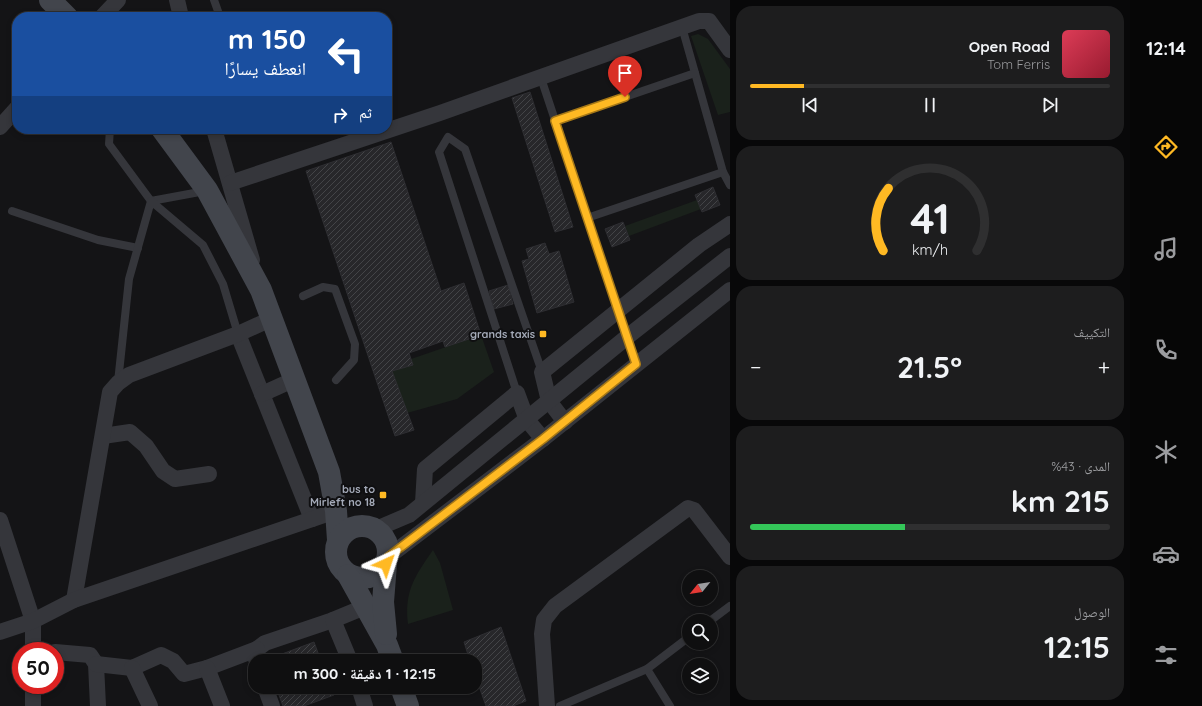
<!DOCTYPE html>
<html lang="ar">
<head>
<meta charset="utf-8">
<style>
	:root { --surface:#0f0f10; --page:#1d1d1e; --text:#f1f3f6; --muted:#9b9c9f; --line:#2f2f30; --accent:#ffb923 }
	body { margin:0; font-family:Quicksand,"Noto Naskh Arabic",sans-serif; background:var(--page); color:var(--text); direction:rtl; height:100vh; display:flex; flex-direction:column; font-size:15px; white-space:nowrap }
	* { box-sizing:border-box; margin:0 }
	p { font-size:13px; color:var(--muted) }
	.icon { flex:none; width:22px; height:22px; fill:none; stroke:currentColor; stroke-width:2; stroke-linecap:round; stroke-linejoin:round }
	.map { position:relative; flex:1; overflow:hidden; direction:ltr }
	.side { display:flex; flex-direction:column; gap:6px; padding:6px; background:#080809; width:400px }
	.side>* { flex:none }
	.guide { position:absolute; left:12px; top:12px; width:380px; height:122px; border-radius:16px; box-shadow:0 2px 6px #0003,0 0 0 1px var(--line); direction:rtl; background:#1a4fa0; color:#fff; overflow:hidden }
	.needle { width:26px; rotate:240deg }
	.controls { position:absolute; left:682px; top:570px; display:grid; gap:8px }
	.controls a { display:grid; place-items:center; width:36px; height:36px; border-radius:50%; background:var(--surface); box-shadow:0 2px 6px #0003,0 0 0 1px var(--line); font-size:20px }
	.speed { position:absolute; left:12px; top:642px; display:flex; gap:8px; font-size:20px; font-weight:700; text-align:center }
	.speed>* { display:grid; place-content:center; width:52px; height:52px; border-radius:50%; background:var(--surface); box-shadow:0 2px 6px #0003,0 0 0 1px var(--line); line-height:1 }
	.speed .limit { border:6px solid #d22; background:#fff; color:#111 }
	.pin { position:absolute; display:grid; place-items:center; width:34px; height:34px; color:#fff; margin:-41px -17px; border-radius:50% 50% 50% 0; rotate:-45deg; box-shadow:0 0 4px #0007 }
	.pin .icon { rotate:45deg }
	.me { position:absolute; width:44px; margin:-22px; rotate:42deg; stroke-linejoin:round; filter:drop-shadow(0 0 3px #0008) }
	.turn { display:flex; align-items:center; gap:14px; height:84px; padding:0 20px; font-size:18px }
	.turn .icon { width:52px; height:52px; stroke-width:2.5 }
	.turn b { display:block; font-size:28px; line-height:34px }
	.then { display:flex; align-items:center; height:38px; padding:0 20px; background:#0003; gap:8px; font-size:15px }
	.big { font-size:30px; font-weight:700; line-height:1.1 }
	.side .widget { flex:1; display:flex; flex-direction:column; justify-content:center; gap:6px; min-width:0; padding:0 14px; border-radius:16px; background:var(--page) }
	.side .dial { align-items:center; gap:0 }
	.dial svg { height:104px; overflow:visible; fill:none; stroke:var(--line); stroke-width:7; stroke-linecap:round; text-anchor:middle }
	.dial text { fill:var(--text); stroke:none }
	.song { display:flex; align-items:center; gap:12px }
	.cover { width:48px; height:48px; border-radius:6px; background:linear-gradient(135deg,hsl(350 70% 55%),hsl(350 70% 35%)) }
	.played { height:4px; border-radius:2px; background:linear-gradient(90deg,var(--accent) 15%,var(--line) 15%) }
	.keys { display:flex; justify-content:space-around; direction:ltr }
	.heat { display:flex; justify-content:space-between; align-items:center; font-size:22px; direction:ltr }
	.charge { height:6px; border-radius:3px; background:linear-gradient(90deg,#34c759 43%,var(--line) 0) }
	.trip { position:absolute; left:248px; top:654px; width:234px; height:40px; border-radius:16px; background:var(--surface); box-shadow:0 2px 6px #0003,0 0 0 1px var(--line); font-weight:700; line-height:40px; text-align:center; direction:rtl }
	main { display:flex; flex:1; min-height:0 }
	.dock { display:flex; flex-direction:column; width:72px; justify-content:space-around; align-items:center; background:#060606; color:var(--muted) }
	.dock .icon { width:28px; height:28px }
	.dock .selected { color:var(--accent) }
	.dock b { font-size:18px; color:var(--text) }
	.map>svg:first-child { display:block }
	.grass { fill:#1a211b }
	.building { fill:url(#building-hatch); stroke:#2e2e32 }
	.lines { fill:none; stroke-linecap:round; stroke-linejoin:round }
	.service { stroke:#35363b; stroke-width:8 }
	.minor { stroke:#35363b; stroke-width:16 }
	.secondary { stroke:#42454c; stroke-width:22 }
	.route-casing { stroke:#a67817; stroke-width:10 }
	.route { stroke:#ffb923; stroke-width:7 }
	.poi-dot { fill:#ffb923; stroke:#0f0f11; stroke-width:1.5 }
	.labels { text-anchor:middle; stroke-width:4; stroke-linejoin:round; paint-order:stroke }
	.poi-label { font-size:11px; font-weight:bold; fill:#a4aab8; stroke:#0f0f11; text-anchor:end }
</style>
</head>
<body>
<main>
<nav class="dock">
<b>12:14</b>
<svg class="icon selected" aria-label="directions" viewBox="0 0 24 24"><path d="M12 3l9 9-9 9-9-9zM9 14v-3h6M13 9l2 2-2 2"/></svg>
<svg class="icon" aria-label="music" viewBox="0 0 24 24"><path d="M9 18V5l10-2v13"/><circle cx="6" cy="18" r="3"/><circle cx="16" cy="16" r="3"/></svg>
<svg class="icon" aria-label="phone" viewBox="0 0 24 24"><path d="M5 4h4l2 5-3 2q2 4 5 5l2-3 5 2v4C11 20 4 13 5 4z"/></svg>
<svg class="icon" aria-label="climate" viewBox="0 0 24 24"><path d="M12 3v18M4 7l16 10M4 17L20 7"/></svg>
<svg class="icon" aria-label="car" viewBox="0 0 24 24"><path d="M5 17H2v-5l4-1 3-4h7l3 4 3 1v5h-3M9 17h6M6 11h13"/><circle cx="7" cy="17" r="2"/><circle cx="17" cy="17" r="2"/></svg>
<svg class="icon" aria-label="filters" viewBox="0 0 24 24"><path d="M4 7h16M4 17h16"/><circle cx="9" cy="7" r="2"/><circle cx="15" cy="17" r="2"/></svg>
</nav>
<section class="side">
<div class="widget">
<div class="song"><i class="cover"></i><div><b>Open Road</b><p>Tom Ferris</p></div></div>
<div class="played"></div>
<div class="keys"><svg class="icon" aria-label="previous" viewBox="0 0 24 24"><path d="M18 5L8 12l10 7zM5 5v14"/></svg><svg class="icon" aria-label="pause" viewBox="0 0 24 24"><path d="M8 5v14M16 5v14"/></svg><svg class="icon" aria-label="next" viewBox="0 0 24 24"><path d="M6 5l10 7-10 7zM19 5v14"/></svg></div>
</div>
<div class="widget dial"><svg viewBox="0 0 100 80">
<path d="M14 69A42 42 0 1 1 86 69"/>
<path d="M14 69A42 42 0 0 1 18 21" stroke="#ffb923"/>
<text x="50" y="56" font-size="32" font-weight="700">41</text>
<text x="50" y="72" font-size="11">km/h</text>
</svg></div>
<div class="widget"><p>التكييف</p>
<div class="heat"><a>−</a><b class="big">21.5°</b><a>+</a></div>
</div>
<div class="widget"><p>المدى · 43%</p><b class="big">215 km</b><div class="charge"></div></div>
<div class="widget"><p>الوصول</p><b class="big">12:15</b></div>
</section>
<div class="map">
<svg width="730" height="706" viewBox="0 0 730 706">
	<defs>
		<pattern id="building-hatch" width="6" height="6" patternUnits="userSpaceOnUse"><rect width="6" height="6" fill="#27272a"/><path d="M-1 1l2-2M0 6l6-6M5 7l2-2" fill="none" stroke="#434447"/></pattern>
	</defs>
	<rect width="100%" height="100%" fill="#141416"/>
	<g class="grass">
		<polygon points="698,34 708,39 730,69 730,112 718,115 691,36"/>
		<polygon points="697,200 701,209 629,236 625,226"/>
		<polygon points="481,335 494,372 457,399 407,413 392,371 413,365 411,359"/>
		<path d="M433,550L440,563L453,610L408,624C404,591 415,576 433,550Z"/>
	</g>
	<g class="building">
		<polygon points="530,92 573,227 555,232 512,98"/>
		<polygon points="391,142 441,291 464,283 481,335 445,347 443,341 409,353 413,365 392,371 414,430 395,436 306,171"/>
		<polygon points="713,187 720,205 702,212 695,195"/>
		<polygon points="623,222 630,240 612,247 605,229"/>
		<polygon points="545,243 549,254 559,251 574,302 537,313 522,261 529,259 526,249"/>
		<polygon points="508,285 513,304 494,309 489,291"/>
		<polygon points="501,627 526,701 513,706 486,706 475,675 475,661 470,661 464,642"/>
		<polygon points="314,642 321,661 266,661 266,660"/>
		<polygon points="276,687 331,687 334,695 304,706 283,706"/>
	</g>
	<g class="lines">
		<g class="service">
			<polyline points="208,17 219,14 214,0"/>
			<polyline points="682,27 723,172 730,185"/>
			<polyline points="541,78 636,364"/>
			<polyline points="555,121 695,73"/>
			<polyline points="110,129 109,144 151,201 205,191"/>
			<polyline points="12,211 98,240 138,248"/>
			<polyline points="587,218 723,172"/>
			<polyline points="303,296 323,287 335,289 355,344 354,360 336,380"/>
			<polyline points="118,382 129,279 151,201 203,245 223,284 238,334"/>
			<polyline points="517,393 439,152 448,137 465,149 542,372"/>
			<polyline points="710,621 730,606"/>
			<polyline points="647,669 670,706"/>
			<polyline points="560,706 647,669 689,637"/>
		</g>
		<g class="minor">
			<polyline points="177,0 181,17"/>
			<polyline points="102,17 118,0"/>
			<polyline points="0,127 17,108"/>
			<polyline points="214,129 252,260"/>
			<polyline points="230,183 440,113 699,21 709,21 730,50"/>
			<polyline points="238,334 312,519"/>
			<polyline points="262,394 293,380"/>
			<polyline points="565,422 549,401 542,372 699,245 730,224"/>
			<polyline points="103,436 130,432 146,446 163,471 175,479 209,474"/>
			<polyline points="423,503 425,469 517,393 527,420 543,439"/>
			<polyline points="0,520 33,621 33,651"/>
			<polyline points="376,529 409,515 627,337 730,256"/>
			<polyline points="388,557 543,439 730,290"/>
			<polyline points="74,600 110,392 118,383 129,375 238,334 271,319"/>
			<polyline points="0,632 33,621 74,600 336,511"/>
			<polyline points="55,652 90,655 96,664 98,706"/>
			<polyline points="256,659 257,649 265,643 333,620"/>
			<polyline points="350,661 333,620 367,606"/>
			<polyline points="96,664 132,668 161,655 173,661 184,674 207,668 257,649"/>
			<polyline points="132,668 150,706"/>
			<polyline points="207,668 222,706"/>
			<polyline points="265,687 272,706"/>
			<polyline points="359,687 365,706"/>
			<polyline points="33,706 33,685"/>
			<polyline points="547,706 542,634 544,620 555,606 688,508 694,510 730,557"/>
		</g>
		<g class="secondary">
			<polyline points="50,0 67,17"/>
			<polyline points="162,129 207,190 261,290 329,472 336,511 338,540"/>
			<circle cx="362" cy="552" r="26"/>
			<polyline points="348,575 387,645 393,661"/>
			<polyline points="386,634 383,602 386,564"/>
			<polyline points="401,687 408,706"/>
		</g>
	</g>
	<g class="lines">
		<g class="route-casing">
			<polyline id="route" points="386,564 388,557 543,439 636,364 555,121 625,97"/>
		</g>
		<use href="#route" class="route"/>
	</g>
	<g class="poi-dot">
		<rect x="539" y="330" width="8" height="8" rx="2"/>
		<rect x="379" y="491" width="8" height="8" rx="2"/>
	</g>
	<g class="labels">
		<g class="poi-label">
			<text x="535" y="338">grands taxis</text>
			<text x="375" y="493">bus to<tspan x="375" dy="13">Mirleft no 18</tspan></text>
		</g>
	</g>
</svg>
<div class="controls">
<a><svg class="needle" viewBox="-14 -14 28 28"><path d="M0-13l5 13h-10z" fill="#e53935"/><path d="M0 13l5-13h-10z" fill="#9b9c9f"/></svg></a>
<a><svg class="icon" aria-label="search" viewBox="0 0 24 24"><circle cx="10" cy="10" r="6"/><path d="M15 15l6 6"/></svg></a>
<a><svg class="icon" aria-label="layers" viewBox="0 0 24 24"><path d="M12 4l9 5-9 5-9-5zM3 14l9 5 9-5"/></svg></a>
</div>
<div class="speed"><div class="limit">50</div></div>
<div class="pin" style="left:625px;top:97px;background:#d93025"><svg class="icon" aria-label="arrive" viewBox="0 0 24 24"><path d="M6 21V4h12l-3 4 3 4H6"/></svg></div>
<svg class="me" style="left:386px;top:564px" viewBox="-20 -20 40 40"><path d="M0-17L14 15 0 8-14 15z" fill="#ffb923" stroke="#fff" stroke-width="4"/></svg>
<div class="trip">12:15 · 1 دقيقة · 300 m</div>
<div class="guide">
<div class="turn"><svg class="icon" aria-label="left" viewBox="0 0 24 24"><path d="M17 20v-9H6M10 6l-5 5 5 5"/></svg><div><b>150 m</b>انعطف يسارًا</div></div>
<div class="then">ثم<svg class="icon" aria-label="right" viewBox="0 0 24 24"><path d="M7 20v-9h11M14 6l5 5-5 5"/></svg></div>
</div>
</div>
</main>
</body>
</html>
